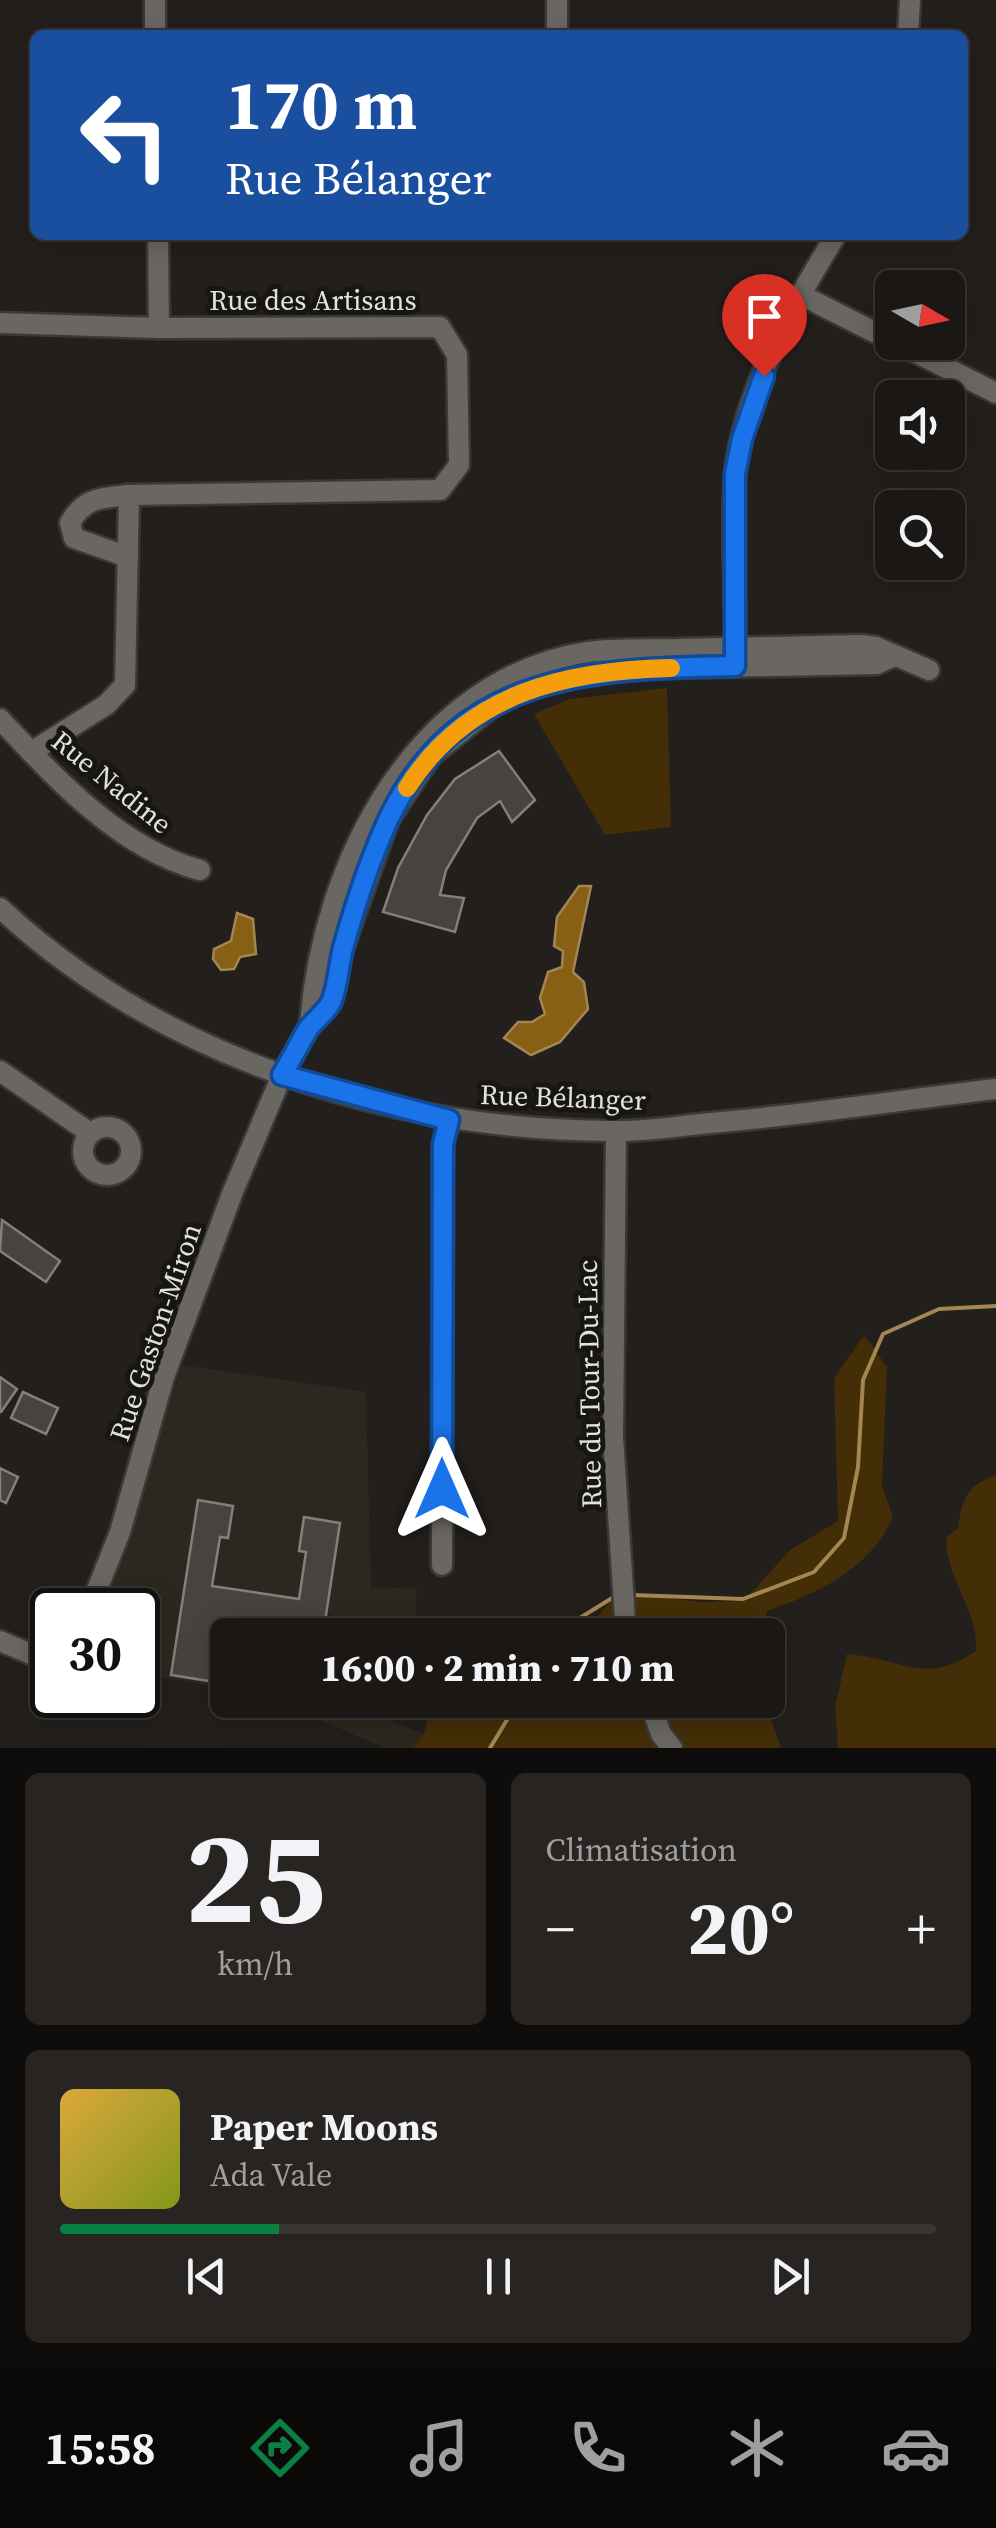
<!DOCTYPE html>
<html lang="fr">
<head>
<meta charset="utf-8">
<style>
	:root { --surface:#1a1715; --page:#272422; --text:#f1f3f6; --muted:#9f9fa0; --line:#383634; --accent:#0b8043 }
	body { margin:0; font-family:"Source Serif 4",serif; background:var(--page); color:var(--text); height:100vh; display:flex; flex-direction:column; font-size:38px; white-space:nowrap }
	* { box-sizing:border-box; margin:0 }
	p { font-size:32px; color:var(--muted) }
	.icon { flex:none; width:55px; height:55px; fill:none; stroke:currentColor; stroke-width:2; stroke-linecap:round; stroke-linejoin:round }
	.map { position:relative; height:1748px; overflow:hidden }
	.side { display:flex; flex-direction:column; gap:25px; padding:25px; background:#0e0d0c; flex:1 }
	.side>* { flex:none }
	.top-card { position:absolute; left:30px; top:30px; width:938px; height:210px; border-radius:15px; box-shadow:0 5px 25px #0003,0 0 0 2px var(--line); background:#1a4fa0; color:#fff; overflow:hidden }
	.needle { width:65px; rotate:99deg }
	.fabs { position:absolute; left:875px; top:270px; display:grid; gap:20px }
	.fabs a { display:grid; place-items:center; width:90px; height:90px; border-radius:15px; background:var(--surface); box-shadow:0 5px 25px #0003,0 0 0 2px var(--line); font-size:50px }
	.speed { position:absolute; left:30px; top:1588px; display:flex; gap:20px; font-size:50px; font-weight:700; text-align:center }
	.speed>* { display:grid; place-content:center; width:130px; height:130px; border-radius:50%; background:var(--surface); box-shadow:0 5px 25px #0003,0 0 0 2px var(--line); line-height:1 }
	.speed .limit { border:5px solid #111; border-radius:15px; background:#fff; color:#111 }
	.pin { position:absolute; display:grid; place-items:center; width:85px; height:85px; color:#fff; margin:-102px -42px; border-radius:50% 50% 50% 0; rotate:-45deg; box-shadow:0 0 10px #0007 }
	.pin .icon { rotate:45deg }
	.me { position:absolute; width:110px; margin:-55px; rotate:0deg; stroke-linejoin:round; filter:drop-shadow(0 0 8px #0008) }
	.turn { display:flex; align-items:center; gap:35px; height:210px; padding:0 30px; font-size:45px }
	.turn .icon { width:130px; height:130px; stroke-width:2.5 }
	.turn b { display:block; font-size:70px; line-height:85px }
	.big { font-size:75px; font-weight:800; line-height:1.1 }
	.side .widget { flex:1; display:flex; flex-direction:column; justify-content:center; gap:15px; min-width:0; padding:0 35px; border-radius:15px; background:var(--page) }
	.side .dial { align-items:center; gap:0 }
	.dial b { font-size:130px; line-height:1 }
	.song { display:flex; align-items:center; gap:30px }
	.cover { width:120px; height:120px; border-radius:15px; background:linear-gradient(135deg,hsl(40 70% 55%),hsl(70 70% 35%)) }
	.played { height:10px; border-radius:5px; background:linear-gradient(90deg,var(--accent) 25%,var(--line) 25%) }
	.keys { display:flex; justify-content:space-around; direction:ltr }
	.heat { display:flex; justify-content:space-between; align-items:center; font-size:55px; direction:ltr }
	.side .tiles { flex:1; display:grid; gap:25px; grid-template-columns:1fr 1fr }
	.widget:last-child { grid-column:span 2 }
	.trip { position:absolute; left:210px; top:1618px; width:575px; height:100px; border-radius:15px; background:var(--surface); box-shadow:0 5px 25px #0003,0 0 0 2px var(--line); font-weight:800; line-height:100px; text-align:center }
	.dock { display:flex; height:160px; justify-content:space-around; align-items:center; background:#0a0908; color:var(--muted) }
	.dock .icon { width:70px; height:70px }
	.dock .active { color:var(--accent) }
	.dock b { font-size:45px; color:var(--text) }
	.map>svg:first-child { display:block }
	.built { fill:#2d281f }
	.green { fill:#432e07 }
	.water { fill:#875f15; stroke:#a38652; stroke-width:2.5 }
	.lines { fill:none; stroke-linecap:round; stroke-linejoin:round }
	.stream { stroke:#a38652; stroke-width:4 }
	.building { fill:#464340; stroke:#83807c; stroke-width:2.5 }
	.minor-casing { stroke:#3b3937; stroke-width:25 }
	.minor { stroke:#6a6763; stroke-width:20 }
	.route-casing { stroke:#114b97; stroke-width:25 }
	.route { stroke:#1a73e8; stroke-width:18 }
	.slow { stroke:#f59e0b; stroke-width:18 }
	.labels { text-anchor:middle; stroke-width:10; stroke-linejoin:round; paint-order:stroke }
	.street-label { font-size:28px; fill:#e3e2e0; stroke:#181613 }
</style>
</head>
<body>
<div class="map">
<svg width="996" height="1748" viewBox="0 0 996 1748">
	<rect width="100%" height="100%" fill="#221f1c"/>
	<g class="built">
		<polygon points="182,1365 366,1392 371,1589 417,1587 415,1635 228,1635 227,1688 138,1674 138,1610 103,1610"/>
		<polygon points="272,1700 398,1700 391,1721 424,1734 412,1748 386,1748"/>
	</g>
	<g class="green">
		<polygon points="667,688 671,827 605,835 534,714 570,699"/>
		<path d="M864,1335L887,1367L882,1485L893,1517C870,1569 819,1593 767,1611L761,1635H581L619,1592L701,1602L744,1601L790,1550L838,1521L834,1379Z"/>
		<path d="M996,1475V1748H838L835,1707L847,1654C904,1659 924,1686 976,1651C978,1608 946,1580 946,1538L958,1528C963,1497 966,1486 996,1475Z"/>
		<polygon points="454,1616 499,1635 449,1635"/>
		<polygon points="432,1700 765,1700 781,1748 412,1748 424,1734"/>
	</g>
	<g class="water">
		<polygon points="579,886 591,886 573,972 584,982 588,1009 560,1042 531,1055 504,1038 518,1022 532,1022 545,1014 540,998 548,972 562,967 563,951 554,946 557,917"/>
		<polygon points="237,913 253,919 256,954 240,957 234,969 221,970 213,959 214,949 231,941"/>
	</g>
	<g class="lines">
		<g class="stream">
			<polyline points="632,1595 743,1599 814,1572 844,1538 858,1467 863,1380 883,1334 939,1309 996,1306"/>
			<polyline points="565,1635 575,1621 617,1595"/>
			<polyline points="490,1748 519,1700"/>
		</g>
	</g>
	<g class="building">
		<polygon points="499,751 535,800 512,822 500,801 477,818 446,870 440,895 464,898 455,932 383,912 398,868 427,815 455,779"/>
		<polygon points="2,1220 60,1261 46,1282 0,1251"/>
		<polygon points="0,1377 17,1389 1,1412 0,1412"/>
		<polygon points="23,1392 58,1408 46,1434 11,1418"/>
		<polygon points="0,1468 18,1477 6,1503 0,1500"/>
		<polygon points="198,1500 233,1506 228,1538 220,1537 212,1586 299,1599 306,1552 299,1551 304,1517 340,1523 323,1635 228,1635 228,1671 211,1668 209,1681 171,1675"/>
	</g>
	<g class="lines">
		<g class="minor-casing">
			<g id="minor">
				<polyline points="155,0 155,35"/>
				<polyline points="557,0 557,35"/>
				<polyline points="908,35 910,0"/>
				<polyline points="158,235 159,328"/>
				<polyline points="801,295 892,341"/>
				<polyline points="0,323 159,328 440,327 457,355 459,465 440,490 129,495 125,685 106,705 31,752"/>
				<polyline points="895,342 996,393"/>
				<path d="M128,557L74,538L70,523C84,497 102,498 129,495"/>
				<path d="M735,661C737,599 730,537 735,476C741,397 795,301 836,235"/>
				<path d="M0,719C55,778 120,849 200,870"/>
				<path d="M0,908C163,1059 393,1130 612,1131C645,1132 678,1126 710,1123C806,1115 901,1100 996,1089"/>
				<path d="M310,1025C321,866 415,678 588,652C617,648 649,650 679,649C739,648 800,646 861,645L876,647L929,670"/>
				<polyline points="0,1071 90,1133"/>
				<circle cx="107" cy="1151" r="24"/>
				<polyline points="616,1132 613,1437 626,1635"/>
				<polyline points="442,1565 443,1144 449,1120"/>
				<polyline points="89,1610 120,1532 164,1377 232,1194 282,1075 310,1025 331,1003 343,948 389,819 431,756 492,707 533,686 610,669 877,664 892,657"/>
				<polyline points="0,1641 52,1663"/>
				<polyline points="649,1700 661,1734 672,1748"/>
			</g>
		</g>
		<use href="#minor" class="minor"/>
	</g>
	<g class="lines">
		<g class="route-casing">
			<path id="route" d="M442,1489L443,1144L449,1120L282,1075C291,1060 299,1044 308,1029C315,1019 328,1011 332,1000C338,983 339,964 343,948C355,905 370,859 389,818C460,671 594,669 735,666V474L742,439L764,376"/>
		</g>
		<use href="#route" class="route"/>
		<path class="slow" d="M407,788C467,693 566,670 671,668"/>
	</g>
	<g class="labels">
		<g class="street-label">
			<text x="313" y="310">Rue des Artisans</text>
			<text transform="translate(112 782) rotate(39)" y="10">Rue Nadine</text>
			<text transform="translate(563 1097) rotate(2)" y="10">Rue Bélanger</text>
			<text transform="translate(155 1332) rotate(-71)" y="10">Rue Gaston-Miron</text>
			<text transform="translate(589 1384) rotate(-91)" y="10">Rue du Tour-Du-Lac</text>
		</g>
	</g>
</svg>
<div class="fabs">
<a><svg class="needle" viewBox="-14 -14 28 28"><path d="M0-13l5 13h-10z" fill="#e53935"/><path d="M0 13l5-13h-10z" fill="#9f9fa0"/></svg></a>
<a><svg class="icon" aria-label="sound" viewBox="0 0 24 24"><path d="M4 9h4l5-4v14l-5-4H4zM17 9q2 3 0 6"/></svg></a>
<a><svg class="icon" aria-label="search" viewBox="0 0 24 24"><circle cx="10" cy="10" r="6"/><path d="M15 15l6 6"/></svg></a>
</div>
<div class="speed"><div class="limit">30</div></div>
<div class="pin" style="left:764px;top:376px;background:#d93025"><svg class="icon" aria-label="arrive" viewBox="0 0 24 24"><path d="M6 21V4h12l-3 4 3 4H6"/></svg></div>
<svg class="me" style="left:442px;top:1489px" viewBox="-20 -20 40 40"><path d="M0-17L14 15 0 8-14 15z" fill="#1a73e8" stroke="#fff" stroke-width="4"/></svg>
<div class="trip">16:00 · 2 min · 710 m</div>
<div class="top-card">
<div class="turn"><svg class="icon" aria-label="left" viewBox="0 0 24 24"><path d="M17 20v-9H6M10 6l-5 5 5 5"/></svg><div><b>170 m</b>Rue Bélanger</div></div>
</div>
</div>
<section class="side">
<div class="tiles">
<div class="widget dial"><b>25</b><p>km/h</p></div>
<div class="widget"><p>Climatisation</p>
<div class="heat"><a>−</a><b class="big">20°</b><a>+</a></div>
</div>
<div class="widget">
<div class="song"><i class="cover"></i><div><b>Paper Moons</b><p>Ada Vale</p></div></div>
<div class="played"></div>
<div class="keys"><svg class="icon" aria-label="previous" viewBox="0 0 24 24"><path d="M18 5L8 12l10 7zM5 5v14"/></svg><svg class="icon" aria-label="pause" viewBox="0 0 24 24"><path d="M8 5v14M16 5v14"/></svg><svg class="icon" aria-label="next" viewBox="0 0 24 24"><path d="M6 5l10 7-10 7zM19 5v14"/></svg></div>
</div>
</div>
</section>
<nav class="dock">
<b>15:58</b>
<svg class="icon active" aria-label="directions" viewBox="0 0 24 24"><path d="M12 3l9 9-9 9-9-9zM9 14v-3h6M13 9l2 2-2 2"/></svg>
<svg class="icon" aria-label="music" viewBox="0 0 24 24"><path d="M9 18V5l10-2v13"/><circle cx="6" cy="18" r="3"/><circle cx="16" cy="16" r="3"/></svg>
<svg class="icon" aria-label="phone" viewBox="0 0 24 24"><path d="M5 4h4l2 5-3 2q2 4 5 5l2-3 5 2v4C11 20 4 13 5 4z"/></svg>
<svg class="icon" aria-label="climate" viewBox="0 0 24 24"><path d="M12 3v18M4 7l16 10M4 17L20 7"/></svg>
<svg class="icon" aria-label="car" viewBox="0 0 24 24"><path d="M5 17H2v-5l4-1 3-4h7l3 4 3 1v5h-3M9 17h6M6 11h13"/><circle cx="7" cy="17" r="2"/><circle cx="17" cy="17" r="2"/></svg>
</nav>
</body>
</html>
